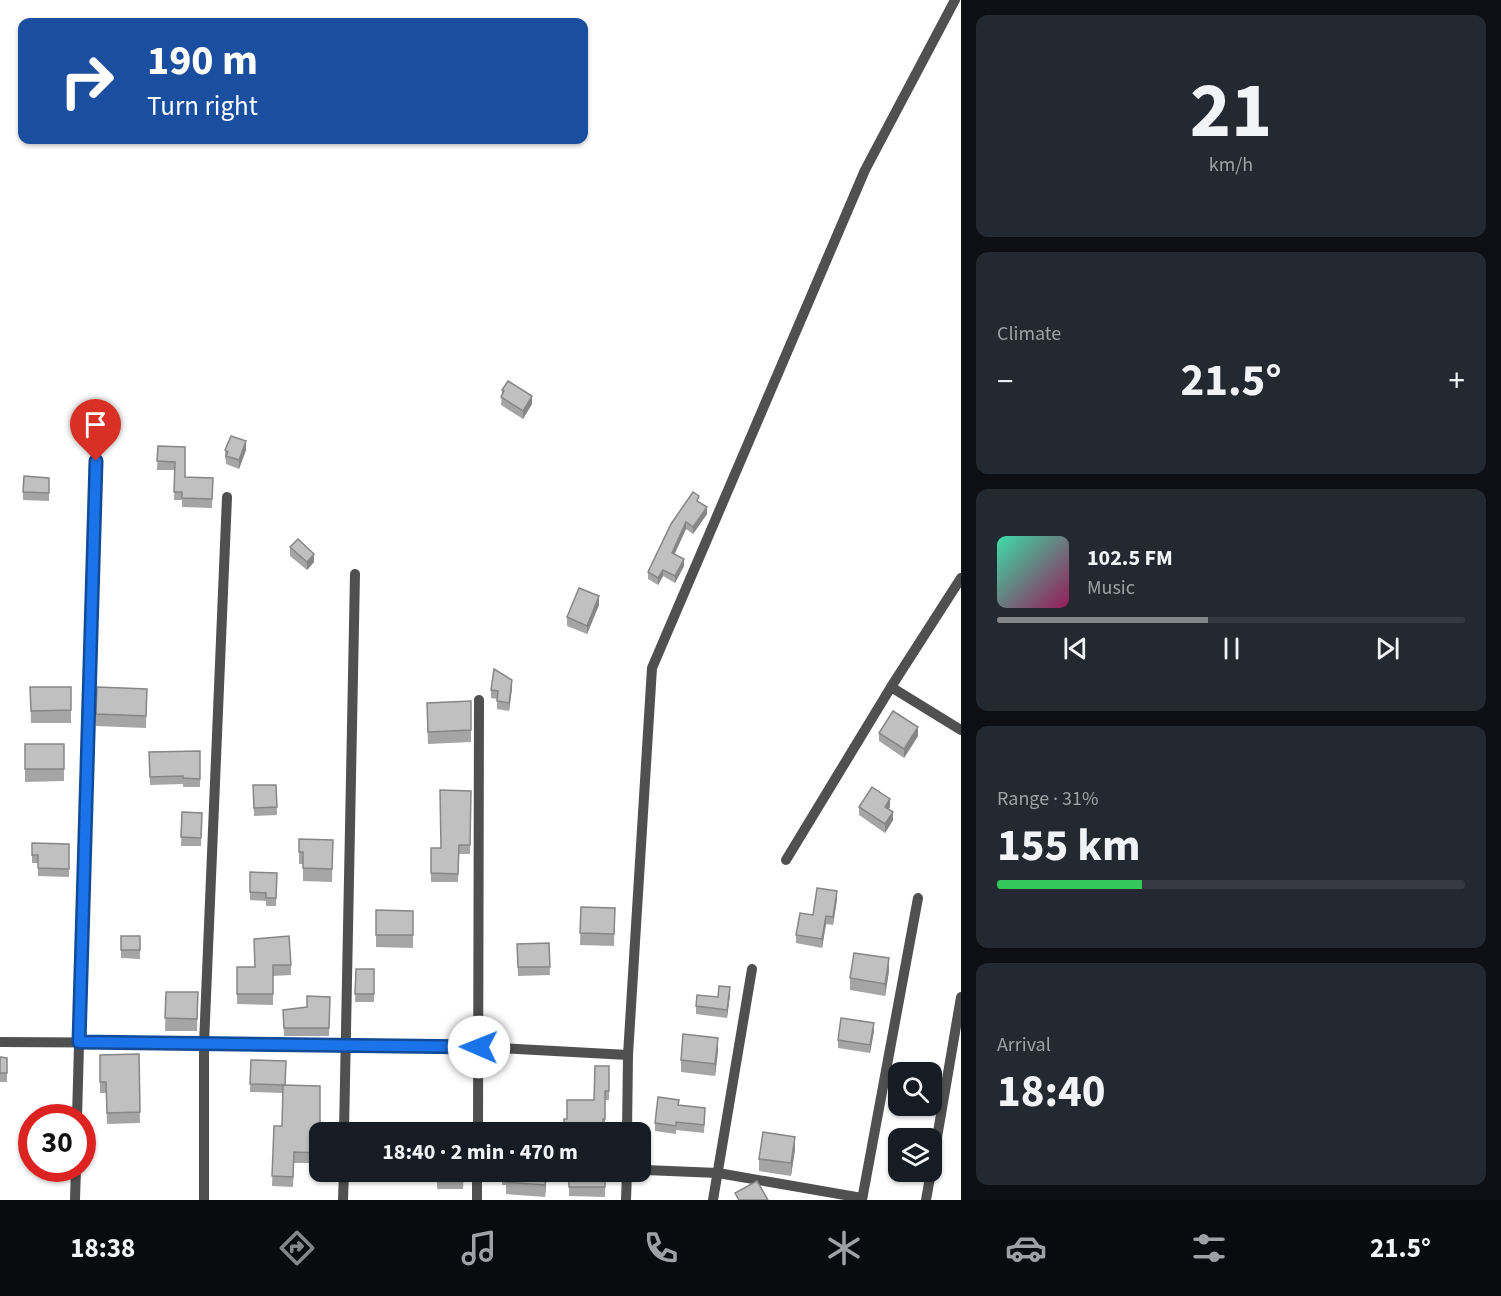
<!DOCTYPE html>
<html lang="en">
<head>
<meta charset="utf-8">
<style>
	:root { --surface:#171b24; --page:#242831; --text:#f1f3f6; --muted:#9ea1a6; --line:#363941; --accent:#858687 }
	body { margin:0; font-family:"Source Sans 3",sans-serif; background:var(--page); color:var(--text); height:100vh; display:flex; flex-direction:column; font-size:22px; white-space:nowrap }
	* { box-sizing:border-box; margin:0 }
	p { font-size:20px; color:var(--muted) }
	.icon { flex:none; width:33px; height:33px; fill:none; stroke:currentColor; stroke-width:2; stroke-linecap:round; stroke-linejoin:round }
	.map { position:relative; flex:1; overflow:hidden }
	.sheet { display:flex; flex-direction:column; gap:15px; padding:15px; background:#0d0f14; width:540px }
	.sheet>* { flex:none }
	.banner { position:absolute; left:18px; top:18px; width:570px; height:126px; border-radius:12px; box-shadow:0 2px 4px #0004; background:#1a4fa0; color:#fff; overflow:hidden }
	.fabs { position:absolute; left:888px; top:1062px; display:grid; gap:12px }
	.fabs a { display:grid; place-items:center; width:54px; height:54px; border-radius:12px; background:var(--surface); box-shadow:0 2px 4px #0004; font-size:30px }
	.speed { position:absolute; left:18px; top:1104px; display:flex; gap:12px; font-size:30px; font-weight:700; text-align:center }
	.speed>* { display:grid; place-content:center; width:78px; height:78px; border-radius:50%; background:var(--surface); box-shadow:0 2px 4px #0004; line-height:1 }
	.speed .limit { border:9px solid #d22; background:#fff; color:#111 }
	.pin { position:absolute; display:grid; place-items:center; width:51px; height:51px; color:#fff; margin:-62px -26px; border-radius:50% 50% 50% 0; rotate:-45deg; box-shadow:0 0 6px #0007 }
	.pin .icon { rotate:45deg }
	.me { position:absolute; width:66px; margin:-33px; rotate:271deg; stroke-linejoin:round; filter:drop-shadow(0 0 4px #0008) }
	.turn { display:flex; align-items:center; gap:21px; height:126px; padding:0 30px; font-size:27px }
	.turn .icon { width:78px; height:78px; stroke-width:2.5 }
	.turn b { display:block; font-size:42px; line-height:51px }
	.big { font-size:45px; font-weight:700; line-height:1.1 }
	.sheet .widget { flex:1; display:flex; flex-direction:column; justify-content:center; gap:9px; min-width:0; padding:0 21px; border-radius:12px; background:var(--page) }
	.sheet .dial { align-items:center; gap:0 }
	.dial b { font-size:78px; line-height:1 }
	.song { display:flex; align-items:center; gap:18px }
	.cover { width:72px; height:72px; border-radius:9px; background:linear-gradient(135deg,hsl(160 70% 55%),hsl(330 70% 35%)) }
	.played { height:6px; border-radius:3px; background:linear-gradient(90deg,var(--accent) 45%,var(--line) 45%) }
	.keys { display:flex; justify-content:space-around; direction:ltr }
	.heat { display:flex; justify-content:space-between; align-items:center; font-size:33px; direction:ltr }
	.charge { height:9px; border-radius:4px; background:linear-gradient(90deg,#34c759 31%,var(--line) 0) }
	.trip { position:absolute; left:309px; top:1122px; width:342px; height:60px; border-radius:12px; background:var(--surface); box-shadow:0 2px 4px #0004; font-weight:700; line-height:60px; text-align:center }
	.menu { display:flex; height:96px; justify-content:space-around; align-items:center; background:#090b0e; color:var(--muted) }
	.menu .icon { width:42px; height:42px }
	.menu .on { color:var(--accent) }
	.menu b { font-size:27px; color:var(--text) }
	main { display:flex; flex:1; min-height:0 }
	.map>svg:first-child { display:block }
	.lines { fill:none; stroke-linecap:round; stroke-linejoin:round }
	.street { stroke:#505050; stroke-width:10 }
	.wall { fill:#a5a5a5 }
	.shaded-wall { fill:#868686 }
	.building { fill:#c0c0c0; stroke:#868686; stroke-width:1.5 }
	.route-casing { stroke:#114b97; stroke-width:15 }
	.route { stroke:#1a73e8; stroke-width:10 }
</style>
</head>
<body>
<main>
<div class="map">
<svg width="961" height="1200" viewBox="0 0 961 1200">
	<rect width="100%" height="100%" fill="#fff"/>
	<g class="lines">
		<g class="street">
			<polyline points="891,687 961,730"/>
			<polyline points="786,860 891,687 961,578"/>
			<polyline points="0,1042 346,1044 479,1047 628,1055"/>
			<polyline points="77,1118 95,461"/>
			<polyline points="344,1132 355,574"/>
			<polyline points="478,1132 479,700"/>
			<polyline points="627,1132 628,1055 652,668 865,170 955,0"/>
			<polyline points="640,1166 645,1170 718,1173 862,1198"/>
			<polyline points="932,1167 961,997"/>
			<polyline points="75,1200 76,1168"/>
			<polyline points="204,1200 204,1044 227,497"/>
			<polyline points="343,1200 344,1172"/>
			<polyline points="477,1200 477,1172"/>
			<polyline points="626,1200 627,1172"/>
			<polyline points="713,1200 752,969"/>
			<polyline points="862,1200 918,898"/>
			<polyline points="926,1200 931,1172"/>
		</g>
	</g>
	<g class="wall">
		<polygon points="502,390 532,404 523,419 501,405"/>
		<polygon points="158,446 185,447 185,477 213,478 212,508 182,507 182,500 174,500 175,470 157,470"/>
		<polygon points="225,450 246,450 239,469 226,464 226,459 225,459"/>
		<polygon points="49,486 49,501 23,500 23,492"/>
		<polygon points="699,502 707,514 693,534 686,529 674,554 684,566 675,583 663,576 658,585 648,579 648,572"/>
		<polygon points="290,547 314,562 307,570 290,556"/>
		<polygon points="599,605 587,634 567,626 567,617"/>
		<polygon points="30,687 71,687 71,723 31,723"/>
		<polygon points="512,688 509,711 497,709 497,699 491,698 491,690"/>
		<polygon points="147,689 146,728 96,726 96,714"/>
		<polygon points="471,701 471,742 428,744 427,715"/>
		<polygon points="879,733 918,736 904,758 879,741"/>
		<polygon points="25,744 64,744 64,781 25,782"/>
		<polygon points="200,751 200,787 183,787 183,784 150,785 149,752"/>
		<polygon points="253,785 276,785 277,815 254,816"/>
		<polygon points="471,791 470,854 459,854 458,882 431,882 431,848 441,848"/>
		<polygon points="859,807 890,807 888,809 893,820 885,833 859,815"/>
		<polygon points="182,812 202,813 201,846 181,846"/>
		<polygon points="299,839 333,840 332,882 303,881 303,864 299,864"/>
		<polygon points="32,843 69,844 69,877 38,876 38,863 32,863"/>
		<polygon points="250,872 277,873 276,906 266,906 266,901 250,900"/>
		<polygon points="837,899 833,925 826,924 822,948 796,943 796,935 813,915"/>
		<polygon points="581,907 615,908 614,946 580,945"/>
		<polygon points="376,910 413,911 413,948 376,947"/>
		<polygon points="121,936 140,936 140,959 121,958"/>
		<polygon points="254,939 291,965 291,975 273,976 273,1005 237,1004 237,967 255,967"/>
		<polygon points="549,943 550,975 518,976 517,944"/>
		<polygon points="356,969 374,969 374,1002 355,1002"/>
		<polygon points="889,971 885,996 850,990 850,978"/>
		<polygon points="166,992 198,992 197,1031 165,1031"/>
		<polygon points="730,995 727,1018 696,1014 696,1006"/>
		<polygon points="330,997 329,1036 284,1036 283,1010 307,1007"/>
		<polygon points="874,1031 870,1053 838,1048 838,1040"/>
		<polygon points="718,1051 715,1076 681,1072 681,1060"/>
		<polygon points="139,1054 140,1123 107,1124 106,1093 100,1093 100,1055"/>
		<polygon points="0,1057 7,1058 7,1082 0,1082"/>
		<polygon points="251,1060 285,1085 320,1132 320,1163 294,1163 293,1187 272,1186 274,1126 282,1126 283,1093 250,1092"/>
		<polygon points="609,1066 609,1100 605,1100 605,1128 567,1119 594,1100"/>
		<polygon points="679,1105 705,1117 704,1133 676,1130 676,1134 655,1131 655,1123"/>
		<polygon points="795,1149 791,1176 759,1171 759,1159"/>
		<polygon points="437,1172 464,1172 463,1189 437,1189"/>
		<polygon points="502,1172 547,1172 545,1197 506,1194 506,1185 502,1185"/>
		<polygon points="569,1172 605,1172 605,1197 569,1196"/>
	</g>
	<g class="shaded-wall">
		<polygon points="532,396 532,404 523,419 523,411"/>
		<polygon points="246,441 246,450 239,469 239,460"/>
		<polygon points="707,507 707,514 693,534 693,527"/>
		<polygon points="686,522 686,529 672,560 672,553"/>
		<polygon points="314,554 314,562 307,570 307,562"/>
		<polygon points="684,559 684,566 675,583 675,576"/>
		<polygon points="663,570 663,576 658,585 658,578"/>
		<polygon points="599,596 599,605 587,634 587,626"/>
		<polygon points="512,680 512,688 509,711 509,703"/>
		<polygon points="918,727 918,736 904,758 904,749"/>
		<polygon points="890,799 890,807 885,815 885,807"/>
		<polygon points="893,812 893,820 885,833 885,824"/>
		<polygon points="837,891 837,899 833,925 833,917"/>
		<polygon points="826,916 826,924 822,948 822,939"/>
		<polygon points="889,958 889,971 885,996 885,984"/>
		<polygon points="730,987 730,995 727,1018 727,1010"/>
		<polygon points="874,1023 874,1031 870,1053 870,1045"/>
		<polygon points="718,1038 718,1051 715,1076 715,1064"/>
		<polygon points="795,1137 795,1149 791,1176 791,1163"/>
		<polygon points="546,1172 547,1172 545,1197 545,1185"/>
	</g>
	<g class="building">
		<polygon points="508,381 532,396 523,411 501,397 504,391 502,390"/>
		<polygon points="231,436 246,441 239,460 226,456 228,452 225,450"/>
		<polygon points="158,446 185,447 185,477 213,478 212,499 182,498 182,492 174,492 175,462 157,461"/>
		<polygon points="24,476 49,478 49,493 23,492"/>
		<polygon points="693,492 699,496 697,501 707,507 693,527 686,522 672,553 684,559 675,576 663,570 658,578 648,572 671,524"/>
		<polygon points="298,539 314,554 307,562 290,547"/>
		<polygon points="579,588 599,596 587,626 567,617"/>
		<polygon points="494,669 512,680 509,703 497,701 498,691 491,690"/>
		<polygon points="30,687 71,687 71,710 31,711"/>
		<polygon points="97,687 147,689 146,716 96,714"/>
		<polygon points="471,701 471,730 428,732 427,703"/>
		<polygon points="893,711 918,727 904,749 879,733"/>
		<rect x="25" y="744" width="39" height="25"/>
		<polygon points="200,751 200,779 183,778 183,776 150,777 149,752"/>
		<polygon points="253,785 276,785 277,807 254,808"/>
		<polygon points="872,787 890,799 885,807 893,812 885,824 859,807"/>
		<polygon points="440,790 471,791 470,845 459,845 458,874 431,873 431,848 441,848"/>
		<polygon points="182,812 202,813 201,838 181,837"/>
		<polygon points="299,839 333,840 332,869 303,868 303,852 299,852"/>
		<polygon points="32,843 69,844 69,869 38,868 38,855 32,855"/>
		<polygon points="250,872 277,873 276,898 266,898 266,893 250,892"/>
		<polygon points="817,888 837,891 833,917 826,916 822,939 796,935 800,913 813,915"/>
		<polygon points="581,907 615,908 614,934 580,933"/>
		<polygon points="376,910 413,911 413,935 376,935"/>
		<rect x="121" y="936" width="19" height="14"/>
		<polygon points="289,936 291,965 273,965 273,994 237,994 237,967 255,967 254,939"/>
		<polygon points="549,943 550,967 518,967 517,944"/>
		<polygon points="854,953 889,958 885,984 850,978"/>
		<polygon points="356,969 374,969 374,994 355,994"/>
		<polygon points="719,986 730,987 727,1010 696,1006 697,995 718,997"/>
		<polygon points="166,992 198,992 197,1019 165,1018"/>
		<polygon points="307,996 330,997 329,1028 284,1028 283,1010 307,1007"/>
		<polygon points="841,1018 874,1023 870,1045 838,1040"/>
		<polygon points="683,1034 718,1038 715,1064 681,1060"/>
		<polygon points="139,1054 140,1112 107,1113 106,1082 100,1082 100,1055"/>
		<polygon points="0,1057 7,1058 7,1073 0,1073"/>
		<polygon points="251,1060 286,1061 285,1085 250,1084"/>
		<polygon points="595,1066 609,1066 609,1091 605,1091 605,1119 603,1119 603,1132 564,1132 564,1119 567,1119 567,1100 594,1100"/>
		<polygon points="283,1085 320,1086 320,1126 327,1126 327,1132 320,1132 320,1153 294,1152 293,1177 272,1176 274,1126 282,1126"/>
		<polygon points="658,1097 679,1100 678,1105 705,1108 704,1125 676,1122 676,1126 655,1123"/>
		<rect x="428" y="1124" width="37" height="8"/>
		<rect x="379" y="1127" width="24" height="5"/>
		<polygon points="763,1132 795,1137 791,1163 759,1159"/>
		<rect x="437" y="1172" width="26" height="6"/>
		<polygon points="502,1172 546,1172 545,1185 506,1182 507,1173"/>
		<rect x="569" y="1172" width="36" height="15"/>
		<polygon points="757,1181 768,1200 739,1200 735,1193"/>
	</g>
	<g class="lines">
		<g class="route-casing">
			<polyline id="route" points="96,461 79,1042 479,1047"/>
		</g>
		<use href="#route" class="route"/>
	</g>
</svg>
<div class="fabs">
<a><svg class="icon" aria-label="search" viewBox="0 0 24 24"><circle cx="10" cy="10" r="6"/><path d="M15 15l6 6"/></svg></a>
<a><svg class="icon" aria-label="layers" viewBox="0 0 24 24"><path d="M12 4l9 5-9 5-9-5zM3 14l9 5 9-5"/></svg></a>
</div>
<div class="speed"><div class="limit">30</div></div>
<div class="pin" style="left:96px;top:461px;background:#d93025"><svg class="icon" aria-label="arrive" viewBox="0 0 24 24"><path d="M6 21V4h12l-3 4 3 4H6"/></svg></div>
<svg class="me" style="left:479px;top:1047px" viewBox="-20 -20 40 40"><circle r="19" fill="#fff"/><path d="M0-13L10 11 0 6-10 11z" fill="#1a73e8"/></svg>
<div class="trip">18:40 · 2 min · 470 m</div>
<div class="banner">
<div class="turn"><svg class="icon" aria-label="right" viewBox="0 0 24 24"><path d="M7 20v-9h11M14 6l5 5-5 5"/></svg><div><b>190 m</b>Turn right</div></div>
</div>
</div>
<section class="sheet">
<div class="widget dial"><b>21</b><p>km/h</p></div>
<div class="widget"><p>Climate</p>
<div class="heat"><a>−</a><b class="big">21.5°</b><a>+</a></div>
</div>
<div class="widget">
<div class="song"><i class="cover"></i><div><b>102.5 FM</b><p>Music</p></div></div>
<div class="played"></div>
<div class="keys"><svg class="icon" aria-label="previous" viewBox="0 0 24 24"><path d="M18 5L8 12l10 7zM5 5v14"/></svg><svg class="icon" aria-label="pause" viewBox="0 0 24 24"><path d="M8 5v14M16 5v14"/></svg><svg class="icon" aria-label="next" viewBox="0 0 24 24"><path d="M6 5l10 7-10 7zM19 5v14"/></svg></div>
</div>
<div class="widget"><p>Range · 31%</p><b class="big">155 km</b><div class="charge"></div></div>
<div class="widget"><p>Arrival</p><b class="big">18:40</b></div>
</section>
</main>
<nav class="menu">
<b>18:38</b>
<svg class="icon on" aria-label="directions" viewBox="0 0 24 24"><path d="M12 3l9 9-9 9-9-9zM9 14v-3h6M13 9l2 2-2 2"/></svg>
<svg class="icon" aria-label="music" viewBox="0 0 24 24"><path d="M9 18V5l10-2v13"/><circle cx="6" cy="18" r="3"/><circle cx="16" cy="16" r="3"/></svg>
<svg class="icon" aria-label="phone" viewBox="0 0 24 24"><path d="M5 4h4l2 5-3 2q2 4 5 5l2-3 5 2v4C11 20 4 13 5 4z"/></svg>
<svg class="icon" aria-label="climate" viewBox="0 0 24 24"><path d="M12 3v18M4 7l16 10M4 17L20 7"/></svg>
<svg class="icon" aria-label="car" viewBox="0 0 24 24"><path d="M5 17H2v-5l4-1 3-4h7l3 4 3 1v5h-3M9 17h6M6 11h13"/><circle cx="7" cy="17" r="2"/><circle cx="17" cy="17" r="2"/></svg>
<svg class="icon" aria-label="filters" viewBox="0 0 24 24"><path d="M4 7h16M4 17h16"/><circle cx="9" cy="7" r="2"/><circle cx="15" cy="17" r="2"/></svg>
<b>21.5°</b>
</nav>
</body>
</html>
